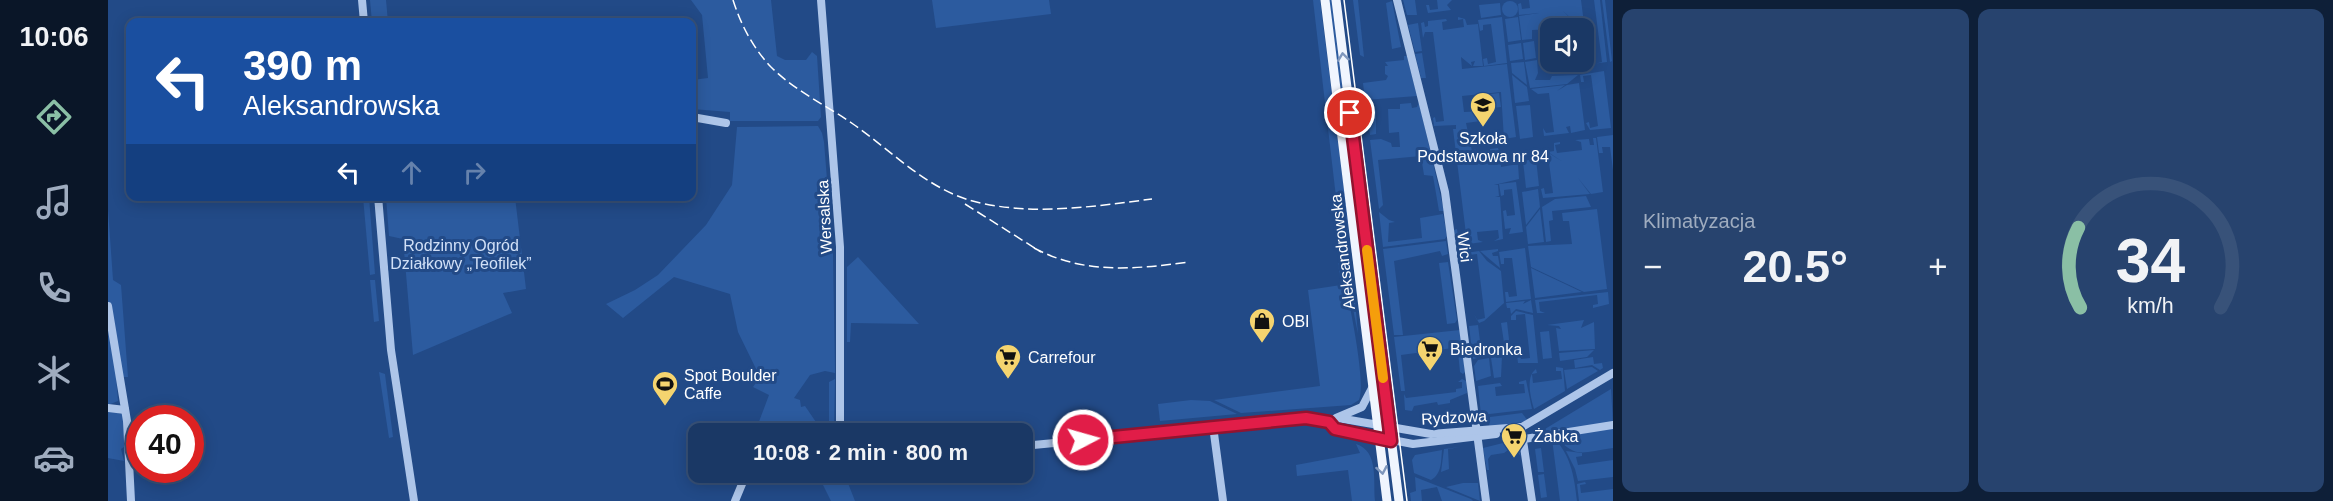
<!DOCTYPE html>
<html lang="pl">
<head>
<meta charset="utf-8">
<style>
	:root { --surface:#1a3865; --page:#27436e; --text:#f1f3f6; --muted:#9facbf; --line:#385279; --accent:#8abfa5 }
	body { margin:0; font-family:Helvetica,sans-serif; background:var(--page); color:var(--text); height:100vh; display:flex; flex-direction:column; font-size:22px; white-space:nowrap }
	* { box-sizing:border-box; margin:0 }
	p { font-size:20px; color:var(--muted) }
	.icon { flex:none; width:33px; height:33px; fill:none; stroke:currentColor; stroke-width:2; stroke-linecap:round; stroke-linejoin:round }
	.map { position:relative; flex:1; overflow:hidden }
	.drawer { display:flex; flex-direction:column; gap:9px; padding:9px; background:#0e1f38; width:720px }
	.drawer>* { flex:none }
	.banner { position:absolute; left:18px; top:18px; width:570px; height:183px; border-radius:12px; box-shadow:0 3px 15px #0003,0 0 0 2px var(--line); background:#1a4fa0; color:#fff; overflow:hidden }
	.fabs { position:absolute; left:1432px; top:18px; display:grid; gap:12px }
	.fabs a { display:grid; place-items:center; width:54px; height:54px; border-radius:12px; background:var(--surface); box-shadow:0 3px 15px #0003,0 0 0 2px var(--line); font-size:30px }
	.speed { position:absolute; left:18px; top:405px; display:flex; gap:12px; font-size:30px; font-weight:700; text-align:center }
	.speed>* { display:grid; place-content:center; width:78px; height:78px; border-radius:50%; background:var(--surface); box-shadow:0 3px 15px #0003,0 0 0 2px var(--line); line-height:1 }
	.speed .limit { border:9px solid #d22; background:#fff; color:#111 }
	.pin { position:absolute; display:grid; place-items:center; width:51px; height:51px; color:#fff; margin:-26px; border:3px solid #fff; border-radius:50%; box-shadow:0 2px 6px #0007 }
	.me { position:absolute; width:66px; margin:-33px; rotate:84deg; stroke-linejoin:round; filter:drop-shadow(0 0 4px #0008) }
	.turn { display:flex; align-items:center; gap:21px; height:126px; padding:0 18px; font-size:27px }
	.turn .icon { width:78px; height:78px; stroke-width:2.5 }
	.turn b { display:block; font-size:42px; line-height:51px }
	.lanes { display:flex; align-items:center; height:57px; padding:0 18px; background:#0003; justify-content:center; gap:30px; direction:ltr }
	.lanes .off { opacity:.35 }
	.big { font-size:45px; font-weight:700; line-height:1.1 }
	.drawer .tile { flex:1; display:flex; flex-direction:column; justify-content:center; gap:9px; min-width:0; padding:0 21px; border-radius:12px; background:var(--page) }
	.drawer .dial { align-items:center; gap:0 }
	.dial svg { height:156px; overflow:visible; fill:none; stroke:var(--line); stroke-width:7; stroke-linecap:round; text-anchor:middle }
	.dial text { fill:var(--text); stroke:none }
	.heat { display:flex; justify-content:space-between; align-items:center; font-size:33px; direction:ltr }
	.drawer .tiles { flex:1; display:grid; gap:9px; grid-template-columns:repeat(2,1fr) }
	.trip { position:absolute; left:580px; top:423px; width:345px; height:60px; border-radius:12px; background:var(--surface); box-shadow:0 3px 15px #0003,0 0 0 2px var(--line); font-weight:700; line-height:60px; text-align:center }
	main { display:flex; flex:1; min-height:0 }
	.dock { display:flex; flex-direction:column; width:108px; justify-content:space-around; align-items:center; background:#0a1628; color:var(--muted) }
	.dock .icon { width:42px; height:42px }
	.dock .selected { color:var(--accent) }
	.dock b { font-size:27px; color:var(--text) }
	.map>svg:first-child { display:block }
	.green { fill:#2c5b9f }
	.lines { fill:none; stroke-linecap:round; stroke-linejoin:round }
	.minor { stroke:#adc5e9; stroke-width:8 }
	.major { stroke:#f0f5fe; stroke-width:9 }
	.tram { stroke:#fff; stroke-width:1.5 }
	.rail { stroke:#fff; stroke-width:1.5; stroke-dasharray:10 4.5; stroke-linecap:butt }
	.oneway { stroke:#7f97bd }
	.route-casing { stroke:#92132f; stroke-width:15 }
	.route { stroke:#e11d48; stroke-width:10 }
	.slow { stroke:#f59e0b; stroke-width:10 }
	.labels { text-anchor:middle; stroke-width:6; stroke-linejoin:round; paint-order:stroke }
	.poi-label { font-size:16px; fill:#fff; stroke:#224a87; text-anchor:start }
	.street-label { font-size:16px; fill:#fff; stroke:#224a87 }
	.park-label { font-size:16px; fill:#d1e0f7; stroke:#224a87 }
</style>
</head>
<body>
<main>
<nav class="dock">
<b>10:06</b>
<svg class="icon selected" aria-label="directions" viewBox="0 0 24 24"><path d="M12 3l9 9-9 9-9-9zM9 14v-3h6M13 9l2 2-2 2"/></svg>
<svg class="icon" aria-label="music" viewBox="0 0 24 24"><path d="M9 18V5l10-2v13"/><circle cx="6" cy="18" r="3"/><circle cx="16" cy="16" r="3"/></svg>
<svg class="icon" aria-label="phone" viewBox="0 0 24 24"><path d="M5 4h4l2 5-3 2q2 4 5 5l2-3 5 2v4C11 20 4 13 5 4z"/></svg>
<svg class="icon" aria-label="climate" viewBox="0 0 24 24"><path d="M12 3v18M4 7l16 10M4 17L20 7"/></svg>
<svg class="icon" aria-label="car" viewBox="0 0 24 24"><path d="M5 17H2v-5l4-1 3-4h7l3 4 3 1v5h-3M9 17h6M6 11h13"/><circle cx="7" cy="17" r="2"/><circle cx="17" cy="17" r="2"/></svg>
</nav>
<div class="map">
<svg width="1505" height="501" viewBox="0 0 1505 501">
	<rect width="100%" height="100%" fill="#224a87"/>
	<g class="green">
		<polygon points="262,0 278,0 280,22 264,22"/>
		<polygon points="583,0 663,0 669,56 677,60 698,60 704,52 709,56 713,117 710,121 622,121 622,112 584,109 584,80 600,78 594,15"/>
		<polygon points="824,0 941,0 943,14 828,28"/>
		<polygon points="1205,0 1212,0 1239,212 1241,253 1235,257"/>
		<polygon points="1221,0 1224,0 1275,406 1272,403"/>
		<polygon points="1245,0 1250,0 1256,57 1252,55"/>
		<polygon points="1295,0 1307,0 1309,15 1299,15"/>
		<polygon points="1329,0 1344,0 1339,5 1343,10 1320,13 1318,5 1321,5 1322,10 1330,9"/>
		<polygon points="1421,0 1473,0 1477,31 1455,11 1472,28 1424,30 1424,39 1414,40 1411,16 1431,13 1411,15 1410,4 1413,3 1414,9 1422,8"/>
		<polygon points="1486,0 1492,0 1499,62 1484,64 1483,58 1486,64 1494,62"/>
		<polygon points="1494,0 1497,0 1504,61 1502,62"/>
		<polygon points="1284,1 1293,47 1284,49 1278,3"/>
		<circle cx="1402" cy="9" r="8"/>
		<polygon points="1392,3 1393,15 1373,18 1371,5"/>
		<polygon points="1350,17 1357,19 1359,25 1370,24 1375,66 1365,66 1367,61 1363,62 1364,66 1353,57 1354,69 1399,64 1408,137 1396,139 1393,92 1354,96 1356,112 1379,111 1380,120 1358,123 1365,156 1393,164 1393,167 1410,164 1411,179 1386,185 1390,185 1391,196 1387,197 1392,197 1395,239 1386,241 1391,238 1390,230 1369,232 1370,240 1375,242 1353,245 1356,244 1356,241 1348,240 1346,230 1349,229 1350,235 1358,234 1345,129 1348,129 1348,125 1326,126 1325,118 1327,117 1328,122 1336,121 1325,32 1317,32 1315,38 1313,23 1316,22 1317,27 1320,26 1320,21 1338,19 1339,21 1334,22 1335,30 1356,27 1355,19 1350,20"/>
		<polygon points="1394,17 1399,63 1376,66 1375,59 1379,58 1380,64 1388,62 1383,24 1375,25 1375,30 1372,31 1370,20"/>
		<polygon points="1410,17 1413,40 1400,42 1397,19"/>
		<polygon points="1310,23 1314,51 1307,52 1300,25"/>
		<polygon points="1426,41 1428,58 1417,60 1415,43"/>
		<polygon points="1413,43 1415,59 1402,61 1400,45"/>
		<polygon points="1314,53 1318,78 1313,78 1307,54"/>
		<polygon points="1296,56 1299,56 1309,96 1257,100 1255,83 1278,80 1280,76 1277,74 1277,66 1280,66 1277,62 1296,60"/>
		<polygon points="1429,60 1430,73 1427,80 1442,80 1444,76 1470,75 1459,84 1422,88 1417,62"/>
		<polygon points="1416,62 1419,85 1404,73 1403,63"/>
		<polygon points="1447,62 1468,62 1470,70 1444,73 1440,69 1434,70 1434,67 1448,66"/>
		<polygon points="1496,71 1503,128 1482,130 1478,123 1481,122 1482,128 1490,126 1483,75 1475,76 1476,82 1473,82 1472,75"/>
		<polygon points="1404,75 1419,87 1421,101 1407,103"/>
		<polygon points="1471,83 1477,130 1463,133 1462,126 1458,127 1461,133 1436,136 1435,128 1438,133 1446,132 1441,93 1430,94 1423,89 1457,85 1449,91 1459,85"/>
		<polygon points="1391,93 1393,107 1368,110 1366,96"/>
		<polygon points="1311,102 1336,211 1331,211 1325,176 1316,175 1313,156 1270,160 1275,205 1271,209 1262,140 1273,139 1283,143 1284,147 1292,147 1291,132 1281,133 1280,109 1292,109 1292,104 1303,103 1304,108 1309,107"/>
		<polygon points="1264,105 1268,111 1268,134 1262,135 1258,106"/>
		<polygon points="1422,105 1425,137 1412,139 1408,106"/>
		<polygon points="710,126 714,133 716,142 725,254 727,373 717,371 702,375 686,398 692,400 693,407 697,406 710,425 717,426 721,421 721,382 727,379 726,429 717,434 675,428 659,432 649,427 661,395 645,387 652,377 630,332 622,294 566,277 515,318 498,304 527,290 550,275 598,225 624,185 629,127"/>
		<polygon points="1505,135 1505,170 1502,147 1494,147 1495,153 1491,153 1489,137"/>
		<polygon points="1485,138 1488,138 1495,192 1483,194 1470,178 1482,194 1435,198 1433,189 1436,188 1437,194 1445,193 1440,155 1432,155 1433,161 1429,161 1428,154 1439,152 1455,162 1440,152 1446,151 1446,143 1452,142 1452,144 1447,145 1449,153 1474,150 1473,142 1467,140 1481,139 1482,145 1486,145"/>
		<polygon points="1367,148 1368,154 1382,153 1382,149 1390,148 1394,162 1366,155"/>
		<polygon points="1428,159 1431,186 1418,188 1415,161"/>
		<polygon points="1408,182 1415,232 1401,234 1403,228 1397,229 1395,211 1398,210 1399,216 1407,215 1404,189 1396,190 1396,195 1393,196 1391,184"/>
		<polygon points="1430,189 1432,207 1418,225 1414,192"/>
		<polygon points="1478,196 1483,207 1444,211 1445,220 1441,221 1443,241 1438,242 1434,207 1447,199"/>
		<polygon points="255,197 261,197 267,274 262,275"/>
		<polygon points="278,197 407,197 418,289 395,293 404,313 305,355 295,239 281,236"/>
		<polygon points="0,209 5,280 13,285 20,377 8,377 10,401 0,405"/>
		<polygon points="1432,209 1436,242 1420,244 1418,227"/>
		<polygon points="1489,209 1499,289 1476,292 1423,267 1420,246 1464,244 1461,221 1455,221 1454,213"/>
		<polygon points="1271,212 1281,220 1287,222 1281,223 1280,242 1314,238 1312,218 1335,214 1339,236 1337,239 1275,247"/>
		<polygon points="1338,241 1340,254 1334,256 1332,251 1286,261 1295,335 1286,335 1275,249"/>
		<polygon points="1417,248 1423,299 1398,302 1397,292 1400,292 1401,297 1409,296 1404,258 1396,258 1396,264 1393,264 1391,252"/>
		<polygon points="1390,249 1390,251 1384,253 1385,256 1390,256 1392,268 1372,251"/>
		<polygon points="1371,251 1379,261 1393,271 1396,303 1376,321 1371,323 1366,314 1369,320 1377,318 1369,254 1361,255 1361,261 1359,261 1358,253"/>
		<polygon points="750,257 811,324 743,323 742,342 739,342 739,267"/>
		<polygon points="1340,262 1349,320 1347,323 1339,324 1331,263"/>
		<path d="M1230,263H1233C1238,288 1259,380 1251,400L1243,405L1133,413L1106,400L1212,386L1200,290L1233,285Z"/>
		<polygon points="1236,263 1244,268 1250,334"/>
		<polygon points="1423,268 1474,292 1427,298"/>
		<polygon points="262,280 267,280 271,321 266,322"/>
		<polygon points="1500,292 1501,304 1485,308 1485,305 1490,304 1489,295 1431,302 1432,311 1437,313 1429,313 1427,300"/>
		<polygon points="1423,300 1425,313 1408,309 1403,314 1402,308 1399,308 1398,303 1417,301 1415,304"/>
		<polygon points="1408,311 1425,315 1430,363 1410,363 1409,355 1412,354 1413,359 1422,358 1417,314 1408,315 1408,320 1403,320 1403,316"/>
		<polygon points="1476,320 1473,328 1486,322 1487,349 1451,351 1448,328 1453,329 1451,326 1439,325"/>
		<polygon points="1399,322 1402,348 1397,349 1393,323"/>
		<polygon points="1370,325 1374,357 1365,359 1361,326"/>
		<polygon points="1352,330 1357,372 1355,374 1352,372 1350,352 1346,352 1345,348 1293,355 1297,391 1293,391 1286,337"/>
		<polygon points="1441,331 1444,358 1435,359 1432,332"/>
		<polygon points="1486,350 1479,357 1452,361 1451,353"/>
		<polygon points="1394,356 1393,377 1386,378 1383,358"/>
		<polygon points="1485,357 1486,364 1494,363 1495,368 1492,370 1484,365 1467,368 1466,360"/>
		<polygon points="1381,358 1383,376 1368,381 1366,366 1370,360"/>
		<path d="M1448,367L1455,368L1457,391L1426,409C1423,398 1417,377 1428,369L1429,373L1424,374L1425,383L1454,379L1453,371H1448Z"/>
		<polygon points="1484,367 1490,371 1459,389 1456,370"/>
		<polygon points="271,372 277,374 285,437 281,438"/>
		<polygon points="1354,379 1358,381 1359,393 1342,400 1342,403 1330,405 1329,402 1306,406 1304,411 1297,410 1296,394 1298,398 1348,392 1348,389 1354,388 1354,382 1350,382"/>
		<polygon points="1418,380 1424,409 1373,415 1370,386 1392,383 1394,386 1387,387 1388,396 1417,393 1416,384 1411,384 1411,382"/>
		<polygon points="1503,389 1505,423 1433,433 1432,432"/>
		<polygon points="1083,400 1102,401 1129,414 1052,421 1050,404"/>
		<polygon points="0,411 15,414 18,427 16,447 13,449 16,461 0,458"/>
		<polygon points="1414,413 1420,421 1381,428 1382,417"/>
		<path d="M1505,428V448C1473,452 1469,460 1446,435Z"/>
		<path d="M1444,436C1463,455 1466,475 1469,501H1452L1444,439L1436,440L1434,446L1433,437Z"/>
		<polygon points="1407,440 1413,456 1404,447 1396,453 1383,455 1380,459 1381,470 1379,470 1375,448"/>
		<path d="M1248,444C1271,451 1265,481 1267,501H1244L1240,470L1189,476L1188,465L1252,453Z"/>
		<polygon points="1353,447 1340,449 1341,469 1333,472 1336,449"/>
		<polygon points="1433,448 1436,472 1430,472 1427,449"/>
		<path d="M1334,450C1333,461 1334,474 1323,480L1306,473L1304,460L1307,455Z"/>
		<polygon points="1458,451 1474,453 1474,456 1468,457 1470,465 1505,460 1505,477 1470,481 1467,469"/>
		<polygon points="681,473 736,473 747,501 723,501 713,481 682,477"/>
		<polygon points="1436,474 1439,497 1433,498 1430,475"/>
		<polygon points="1307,477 1363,499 1365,501 1334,501 1329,487 1313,490 1314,501 1303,501 1302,493 1308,491"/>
		<polygon points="1477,482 1478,484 1472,485 1473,493 1505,489 1505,501 1471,501 1469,484"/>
		<polygon points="1355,483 1370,483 1372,501 1338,487"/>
	</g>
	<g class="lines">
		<g class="minor">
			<polyline points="254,0 256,22"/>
			<polyline points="713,0 732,247 732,434"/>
			<polyline points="1289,0 1337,192 1378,501"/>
			<polyline points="584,117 618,123"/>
			<polyline points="270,196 283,350 306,501"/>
			<polyline points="0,306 19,421 23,501"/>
			<polyline points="0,408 17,410"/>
			<polyline points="1228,418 1254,407 1264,388"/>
			<polyline points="1221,422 1227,429 1305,444 1388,434"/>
			<polyline points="1105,426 1115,501"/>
			<polyline points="1413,427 1424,501"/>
			<polyline points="1409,430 1505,373"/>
			<polyline points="1416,439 1505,425"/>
			<polyline points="915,446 1195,419 1221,422 1230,418 1323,434 1413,427"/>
			<polyline points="627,501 639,472"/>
		</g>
		<g class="major">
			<polyline points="1217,0 1279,501"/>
			<polyline points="1228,0 1291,501"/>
		</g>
		<polyline class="tram" points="1236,0 1299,501"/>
		<g class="rail">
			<path d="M625,0C633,25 645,48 663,67C687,91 718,105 745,124C788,154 823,194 877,204C933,215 988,206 1044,199"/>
			<polyline points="857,204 933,252"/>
			<path d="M926,248C977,275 1027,269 1082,262"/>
		</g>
	</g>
	<defs><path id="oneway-chevron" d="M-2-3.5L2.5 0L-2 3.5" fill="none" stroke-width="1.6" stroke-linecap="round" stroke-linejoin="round" transform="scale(1.5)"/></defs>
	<g class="oneway">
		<use href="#oneway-chevron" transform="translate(1235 57) rotate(-97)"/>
		<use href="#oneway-chevron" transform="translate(1274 470) rotate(80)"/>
	</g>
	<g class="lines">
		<g class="route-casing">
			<polyline id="route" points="975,440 1198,418 1221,422 1227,429 1283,441 1242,113"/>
		</g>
		<use href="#route" class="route"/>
		<polyline class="slow" points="1259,250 1275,378"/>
	</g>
	<defs>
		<g id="school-pin" transform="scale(1.35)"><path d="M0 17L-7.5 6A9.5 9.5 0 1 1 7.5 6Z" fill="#f5d46f" stroke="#224a87"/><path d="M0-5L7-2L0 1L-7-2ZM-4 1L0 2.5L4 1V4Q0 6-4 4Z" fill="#111"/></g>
		<g id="shop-pin" transform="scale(1.35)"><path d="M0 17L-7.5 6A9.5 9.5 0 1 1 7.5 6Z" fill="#f5d46f" stroke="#224a87"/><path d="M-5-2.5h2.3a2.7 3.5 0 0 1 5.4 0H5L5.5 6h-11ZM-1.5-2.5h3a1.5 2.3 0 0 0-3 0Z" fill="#111"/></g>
		<g id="supermarket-pin" transform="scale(1.35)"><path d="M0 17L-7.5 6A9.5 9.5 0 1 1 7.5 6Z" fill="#f5d46f" stroke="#224a87"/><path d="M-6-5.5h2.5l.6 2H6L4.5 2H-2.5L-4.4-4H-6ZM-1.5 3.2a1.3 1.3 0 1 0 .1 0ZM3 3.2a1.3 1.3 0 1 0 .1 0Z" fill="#111"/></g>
		<g id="stadium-pin" transform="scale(1.35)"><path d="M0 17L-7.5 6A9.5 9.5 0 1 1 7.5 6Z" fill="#f5d46f" stroke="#224a87"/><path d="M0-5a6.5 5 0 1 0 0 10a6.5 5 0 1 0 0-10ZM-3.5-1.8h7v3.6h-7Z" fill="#111"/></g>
	</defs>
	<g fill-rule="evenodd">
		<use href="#school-pin" x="1375" y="105"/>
		<use href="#shop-pin" x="1154" y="321"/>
		<use href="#supermarket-pin" x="1322" y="349"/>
		<use href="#supermarket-pin" x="900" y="357"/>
		<use href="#stadium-pin" x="557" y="384"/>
		<use href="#supermarket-pin" x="1406" y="436"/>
	</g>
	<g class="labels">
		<g class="poi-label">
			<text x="1375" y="144" text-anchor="middle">Szkoła<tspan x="1375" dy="18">Podstawowa nr 84</tspan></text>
			<text x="1174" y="327">OBI</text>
			<text x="1342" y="355">Biedronka</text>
			<text x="920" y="363">Carrefour</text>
			<text x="576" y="381">Spot Boulder<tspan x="576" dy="18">Caffe</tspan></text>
			<text x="1426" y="442">Żabka</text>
		</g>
		<g class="street-label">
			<text transform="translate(716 217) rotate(-93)" y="6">Wersalska</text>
			<text transform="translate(1357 247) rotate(83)" y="6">Wici</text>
			<text transform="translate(1234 252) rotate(-97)" y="6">Aleksandrowska</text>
			<text transform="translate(1346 417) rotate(-3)" y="6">Rydzowa</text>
		</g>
		<g class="park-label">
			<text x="353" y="251">Rodzinny Ogród<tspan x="353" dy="18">Działkowy „Teofilek”</tspan></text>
		</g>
	</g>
</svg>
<div class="fabs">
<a><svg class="icon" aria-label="sound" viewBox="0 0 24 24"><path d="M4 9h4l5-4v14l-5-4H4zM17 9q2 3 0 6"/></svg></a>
</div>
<div class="speed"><div class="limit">40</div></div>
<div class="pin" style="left:1242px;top:113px;background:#d93025"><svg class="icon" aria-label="arrive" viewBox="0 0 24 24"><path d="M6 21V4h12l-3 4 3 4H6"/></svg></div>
<svg class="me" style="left:975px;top:440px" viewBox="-20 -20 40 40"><circle r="17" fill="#e11d48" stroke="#fff" stroke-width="3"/><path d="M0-11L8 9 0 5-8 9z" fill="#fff"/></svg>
<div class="trip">10:08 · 2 min · 800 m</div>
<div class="banner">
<div class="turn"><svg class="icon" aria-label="left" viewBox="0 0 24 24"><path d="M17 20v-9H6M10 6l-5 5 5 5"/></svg><div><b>390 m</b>Aleksandrowska</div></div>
<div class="lanes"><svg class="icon" aria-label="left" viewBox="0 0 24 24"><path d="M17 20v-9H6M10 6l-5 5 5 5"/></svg><svg class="icon off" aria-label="ahead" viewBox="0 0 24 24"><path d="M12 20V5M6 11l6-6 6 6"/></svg><svg class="icon off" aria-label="right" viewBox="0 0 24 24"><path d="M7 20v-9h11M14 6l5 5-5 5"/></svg></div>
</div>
</div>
<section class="drawer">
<div class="tiles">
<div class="tile"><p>Klimatyzacja</p>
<div class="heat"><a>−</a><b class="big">20.5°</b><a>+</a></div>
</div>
<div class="tile dial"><svg viewBox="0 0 100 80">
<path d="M14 69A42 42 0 1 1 86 69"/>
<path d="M14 69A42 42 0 0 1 13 28" stroke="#8abfa5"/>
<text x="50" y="56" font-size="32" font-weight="700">34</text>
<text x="50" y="72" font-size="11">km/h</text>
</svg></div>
</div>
</section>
</main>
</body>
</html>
